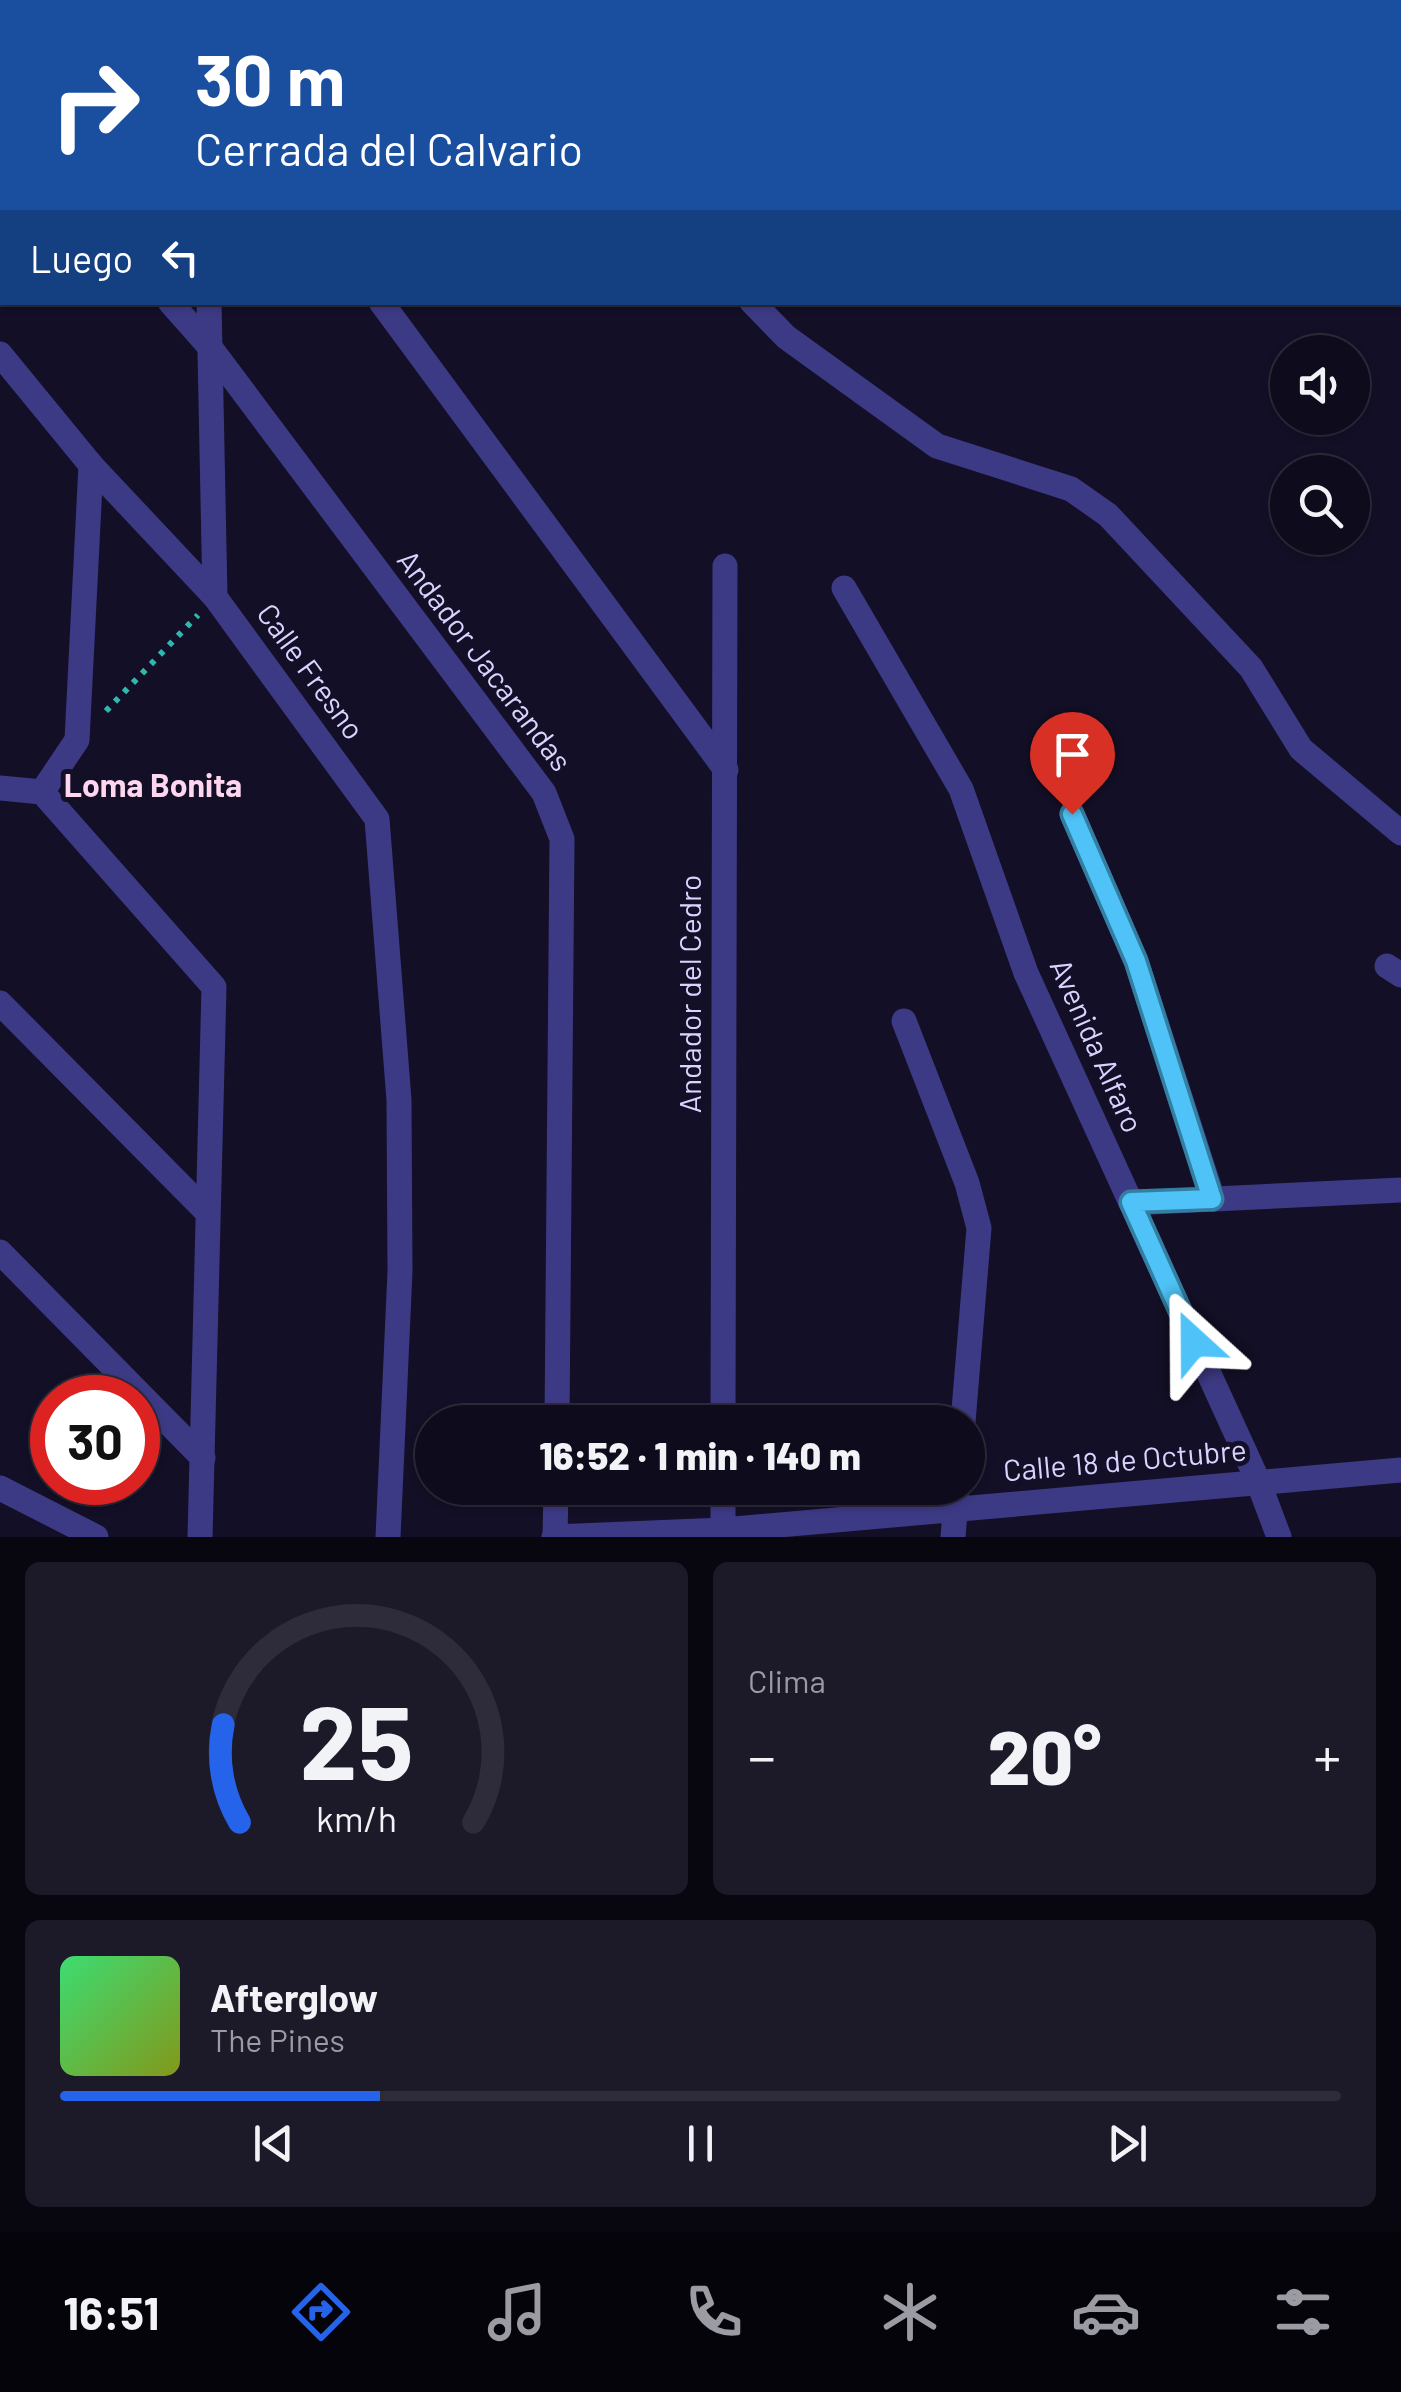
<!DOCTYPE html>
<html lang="es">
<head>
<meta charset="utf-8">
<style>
	:root { --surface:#0e0b1c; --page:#1c1929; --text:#f1f3f6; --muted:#9b9ba3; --line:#2e2b3b; --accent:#2563eb }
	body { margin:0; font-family:Barlow,sans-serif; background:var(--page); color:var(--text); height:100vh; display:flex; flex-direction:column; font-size:38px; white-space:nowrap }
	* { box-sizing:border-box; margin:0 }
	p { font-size:32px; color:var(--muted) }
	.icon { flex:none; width:55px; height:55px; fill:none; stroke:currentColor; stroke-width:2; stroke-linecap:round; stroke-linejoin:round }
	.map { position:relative; height:1537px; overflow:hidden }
	.panel { display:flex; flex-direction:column; gap:25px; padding:25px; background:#08060f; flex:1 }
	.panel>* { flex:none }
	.top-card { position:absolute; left:0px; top:0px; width:1402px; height:305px; box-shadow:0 2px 8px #0004,0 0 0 2px var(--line); background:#1a4fa0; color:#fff; overflow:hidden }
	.tools { position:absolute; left:1270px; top:335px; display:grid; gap:20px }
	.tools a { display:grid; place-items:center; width:100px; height:100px; border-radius:50%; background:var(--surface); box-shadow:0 2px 8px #0004,0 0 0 2px var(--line); font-size:50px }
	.speed { position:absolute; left:30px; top:1375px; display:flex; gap:20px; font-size:50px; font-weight:700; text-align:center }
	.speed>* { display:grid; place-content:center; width:130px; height:130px; border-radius:50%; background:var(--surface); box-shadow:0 2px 8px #0004,0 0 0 2px var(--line); line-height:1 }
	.speed .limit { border:15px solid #d22; background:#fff; color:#111 }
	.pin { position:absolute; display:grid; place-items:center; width:85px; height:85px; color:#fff; margin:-102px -42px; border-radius:50% 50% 50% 0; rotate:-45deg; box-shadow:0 0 10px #0007 }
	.pin .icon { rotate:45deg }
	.me { position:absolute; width:110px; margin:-55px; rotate:336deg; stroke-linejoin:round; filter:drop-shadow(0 0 8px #0008) }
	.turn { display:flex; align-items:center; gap:35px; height:210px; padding:0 30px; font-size:45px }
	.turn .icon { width:130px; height:130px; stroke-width:2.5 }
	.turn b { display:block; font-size:70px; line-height:85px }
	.then { display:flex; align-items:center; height:95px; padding:0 30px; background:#0003; gap:20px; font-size:38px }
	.big { font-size:75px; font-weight:800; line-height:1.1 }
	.panel .card { flex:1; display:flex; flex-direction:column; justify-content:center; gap:15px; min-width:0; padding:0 35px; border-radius:15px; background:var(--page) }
	.panel .dial { align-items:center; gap:0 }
	.dial svg { height:260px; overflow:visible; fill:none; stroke:var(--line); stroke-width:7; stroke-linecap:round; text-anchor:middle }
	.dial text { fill:var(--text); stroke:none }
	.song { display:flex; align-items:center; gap:30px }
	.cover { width:120px; height:120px; border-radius:15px; background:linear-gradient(135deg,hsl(140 70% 55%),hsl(70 70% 35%)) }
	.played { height:10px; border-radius:5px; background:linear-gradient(90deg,var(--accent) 25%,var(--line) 25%) }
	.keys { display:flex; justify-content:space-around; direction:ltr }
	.heat { display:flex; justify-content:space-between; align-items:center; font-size:55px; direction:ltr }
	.panel .tiles { flex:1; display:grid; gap:25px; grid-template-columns:1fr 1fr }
	.card:last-child { grid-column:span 2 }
	.trip { position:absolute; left:415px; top:1405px; width:570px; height:100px; border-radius:50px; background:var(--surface); box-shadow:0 2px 8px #0004,0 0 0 2px var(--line); font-weight:800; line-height:100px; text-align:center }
	.menu { display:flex; height:160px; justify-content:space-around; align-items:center; background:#06040b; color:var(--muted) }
	.menu .icon { width:70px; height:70px }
	.menu .on { color:var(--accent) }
	.menu b { font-size:45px; color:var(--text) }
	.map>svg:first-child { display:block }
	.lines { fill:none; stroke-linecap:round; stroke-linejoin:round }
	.path { stroke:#2fb8b0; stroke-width:6; stroke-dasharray:5 8; stroke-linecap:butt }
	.minor { stroke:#3d3a85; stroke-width:25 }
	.route-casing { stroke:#337fa1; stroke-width:25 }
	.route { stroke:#4fc3f7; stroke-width:18 }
	.labels { text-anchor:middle; stroke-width:10; stroke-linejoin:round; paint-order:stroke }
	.street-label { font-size:30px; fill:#d9d4ff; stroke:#130f26 }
	.neighbourhood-label { font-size:32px; font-weight:bold; fill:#ffd6f0; stroke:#130f26 }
</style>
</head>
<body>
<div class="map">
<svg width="1401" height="1537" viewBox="0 0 1401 1537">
	<rect width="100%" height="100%" fill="#130f26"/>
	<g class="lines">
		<polyline class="path" points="106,711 198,615"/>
		<g class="minor">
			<polyline points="111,0 113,2"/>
			<polyline points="353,0 355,2"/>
			<polyline points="569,0 571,2"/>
			<polyline points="215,2 215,0"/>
			<polyline points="0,108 2,111"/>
			<polyline points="170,302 209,346 544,793 562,839 557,1422"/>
			<polyline points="209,302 215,597"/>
			<polyline points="381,302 726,770"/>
			<polyline points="752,302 786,337 937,446 1071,489 1108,515 1251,668 1301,749 1401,833"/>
			<polyline points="0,354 91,465 215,597 377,819 399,1100 400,1271 388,1537"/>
			<polyline points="844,588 961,789 1026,973 1258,1481 1279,1537"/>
			<polyline points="0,788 42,792 214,987 200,1537"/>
			<polyline points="42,792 77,740 91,465"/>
			<polyline points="1072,814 1136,961 1213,1199"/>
			<polyline points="1387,966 1401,975"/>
			<polyline points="0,1003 206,1211"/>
			<polyline points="904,1021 967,1183 979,1228 963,1422"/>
			<polyline points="1131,1203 1401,1190"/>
			<polyline points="0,1252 203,1458"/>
			<polyline points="723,1422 725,566"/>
			<polyline points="0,1488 96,1537"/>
			<polyline points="554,1537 723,1530 1401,1470"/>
			<polyline points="555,1537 556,1488"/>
			<polyline points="723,1537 723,1488"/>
			<polyline points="953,1537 957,1488"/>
		</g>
	</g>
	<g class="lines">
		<g class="route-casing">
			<polyline id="route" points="1072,814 1136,961 1212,1199 1131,1202 1194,1342"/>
		</g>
		<use href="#route" class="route"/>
	</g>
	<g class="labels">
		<g class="street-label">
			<text transform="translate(484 661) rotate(53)" y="10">Andador Jacarandas</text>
			<text transform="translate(310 672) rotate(54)" y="10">Calle Fresno</text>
			<text transform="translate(691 994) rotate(-90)" y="10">Andador del Cedro</text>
			<text transform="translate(1096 1046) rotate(66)" y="10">Avenida Alfaro</text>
			<text transform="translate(1125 1461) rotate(-5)" y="10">Calle 18 de Octubre</text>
		</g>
		<g class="neighbourhood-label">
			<text x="153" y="797">Loma Bonita</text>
		</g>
	</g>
</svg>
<div class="tools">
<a><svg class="icon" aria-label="sound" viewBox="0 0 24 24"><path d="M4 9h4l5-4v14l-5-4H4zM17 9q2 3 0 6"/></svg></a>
<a><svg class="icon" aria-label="search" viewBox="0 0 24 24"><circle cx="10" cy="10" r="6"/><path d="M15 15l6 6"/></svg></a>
</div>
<div class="speed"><div class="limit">30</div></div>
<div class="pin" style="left:1072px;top:814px;background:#d93025"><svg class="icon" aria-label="arrive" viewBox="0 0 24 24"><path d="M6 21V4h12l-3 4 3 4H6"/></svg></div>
<svg class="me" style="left:1194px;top:1342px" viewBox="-20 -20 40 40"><path d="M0-17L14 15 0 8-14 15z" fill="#4fc3f7" stroke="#fff" stroke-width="4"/></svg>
<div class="trip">16:52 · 1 min · 140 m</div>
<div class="top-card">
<div class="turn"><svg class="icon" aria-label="right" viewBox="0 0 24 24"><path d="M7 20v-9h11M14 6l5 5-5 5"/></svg><div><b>30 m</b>Cerrada del Calvario</div></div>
<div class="then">Luego<svg class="icon" aria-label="left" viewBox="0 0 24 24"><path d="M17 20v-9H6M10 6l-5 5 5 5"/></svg></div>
</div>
</div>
<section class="panel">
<div class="tiles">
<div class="card dial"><svg viewBox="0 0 100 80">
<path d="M14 69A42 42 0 1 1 86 69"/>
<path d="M14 69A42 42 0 0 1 9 39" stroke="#2563eb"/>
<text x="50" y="56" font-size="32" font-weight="700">25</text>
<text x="50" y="72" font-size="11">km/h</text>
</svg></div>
<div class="card"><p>Clima</p>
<div class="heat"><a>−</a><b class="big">20°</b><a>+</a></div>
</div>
<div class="card">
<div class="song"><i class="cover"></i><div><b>Afterglow</b><p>The Pines</p></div></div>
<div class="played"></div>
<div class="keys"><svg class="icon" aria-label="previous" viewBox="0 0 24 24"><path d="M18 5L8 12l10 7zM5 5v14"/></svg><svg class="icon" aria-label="pause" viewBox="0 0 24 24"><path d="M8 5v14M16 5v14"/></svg><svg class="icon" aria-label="next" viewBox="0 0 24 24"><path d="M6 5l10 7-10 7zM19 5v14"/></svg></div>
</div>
</div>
</section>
<nav class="menu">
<b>16:51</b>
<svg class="icon on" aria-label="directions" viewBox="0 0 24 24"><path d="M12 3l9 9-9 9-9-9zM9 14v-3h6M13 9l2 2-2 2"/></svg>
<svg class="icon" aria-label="music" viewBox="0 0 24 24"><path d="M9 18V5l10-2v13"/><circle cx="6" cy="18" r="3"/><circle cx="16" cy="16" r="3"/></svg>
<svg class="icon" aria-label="phone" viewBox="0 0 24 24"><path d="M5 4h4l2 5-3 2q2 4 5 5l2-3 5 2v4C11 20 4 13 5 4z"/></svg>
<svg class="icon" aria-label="climate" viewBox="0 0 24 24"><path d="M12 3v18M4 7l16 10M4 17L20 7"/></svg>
<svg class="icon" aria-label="car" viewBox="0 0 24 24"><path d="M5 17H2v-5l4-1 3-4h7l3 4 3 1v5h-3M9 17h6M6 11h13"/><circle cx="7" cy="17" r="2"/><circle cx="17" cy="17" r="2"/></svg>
<svg class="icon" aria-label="filters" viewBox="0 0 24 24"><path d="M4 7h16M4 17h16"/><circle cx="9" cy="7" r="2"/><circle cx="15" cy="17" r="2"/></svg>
</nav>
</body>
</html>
